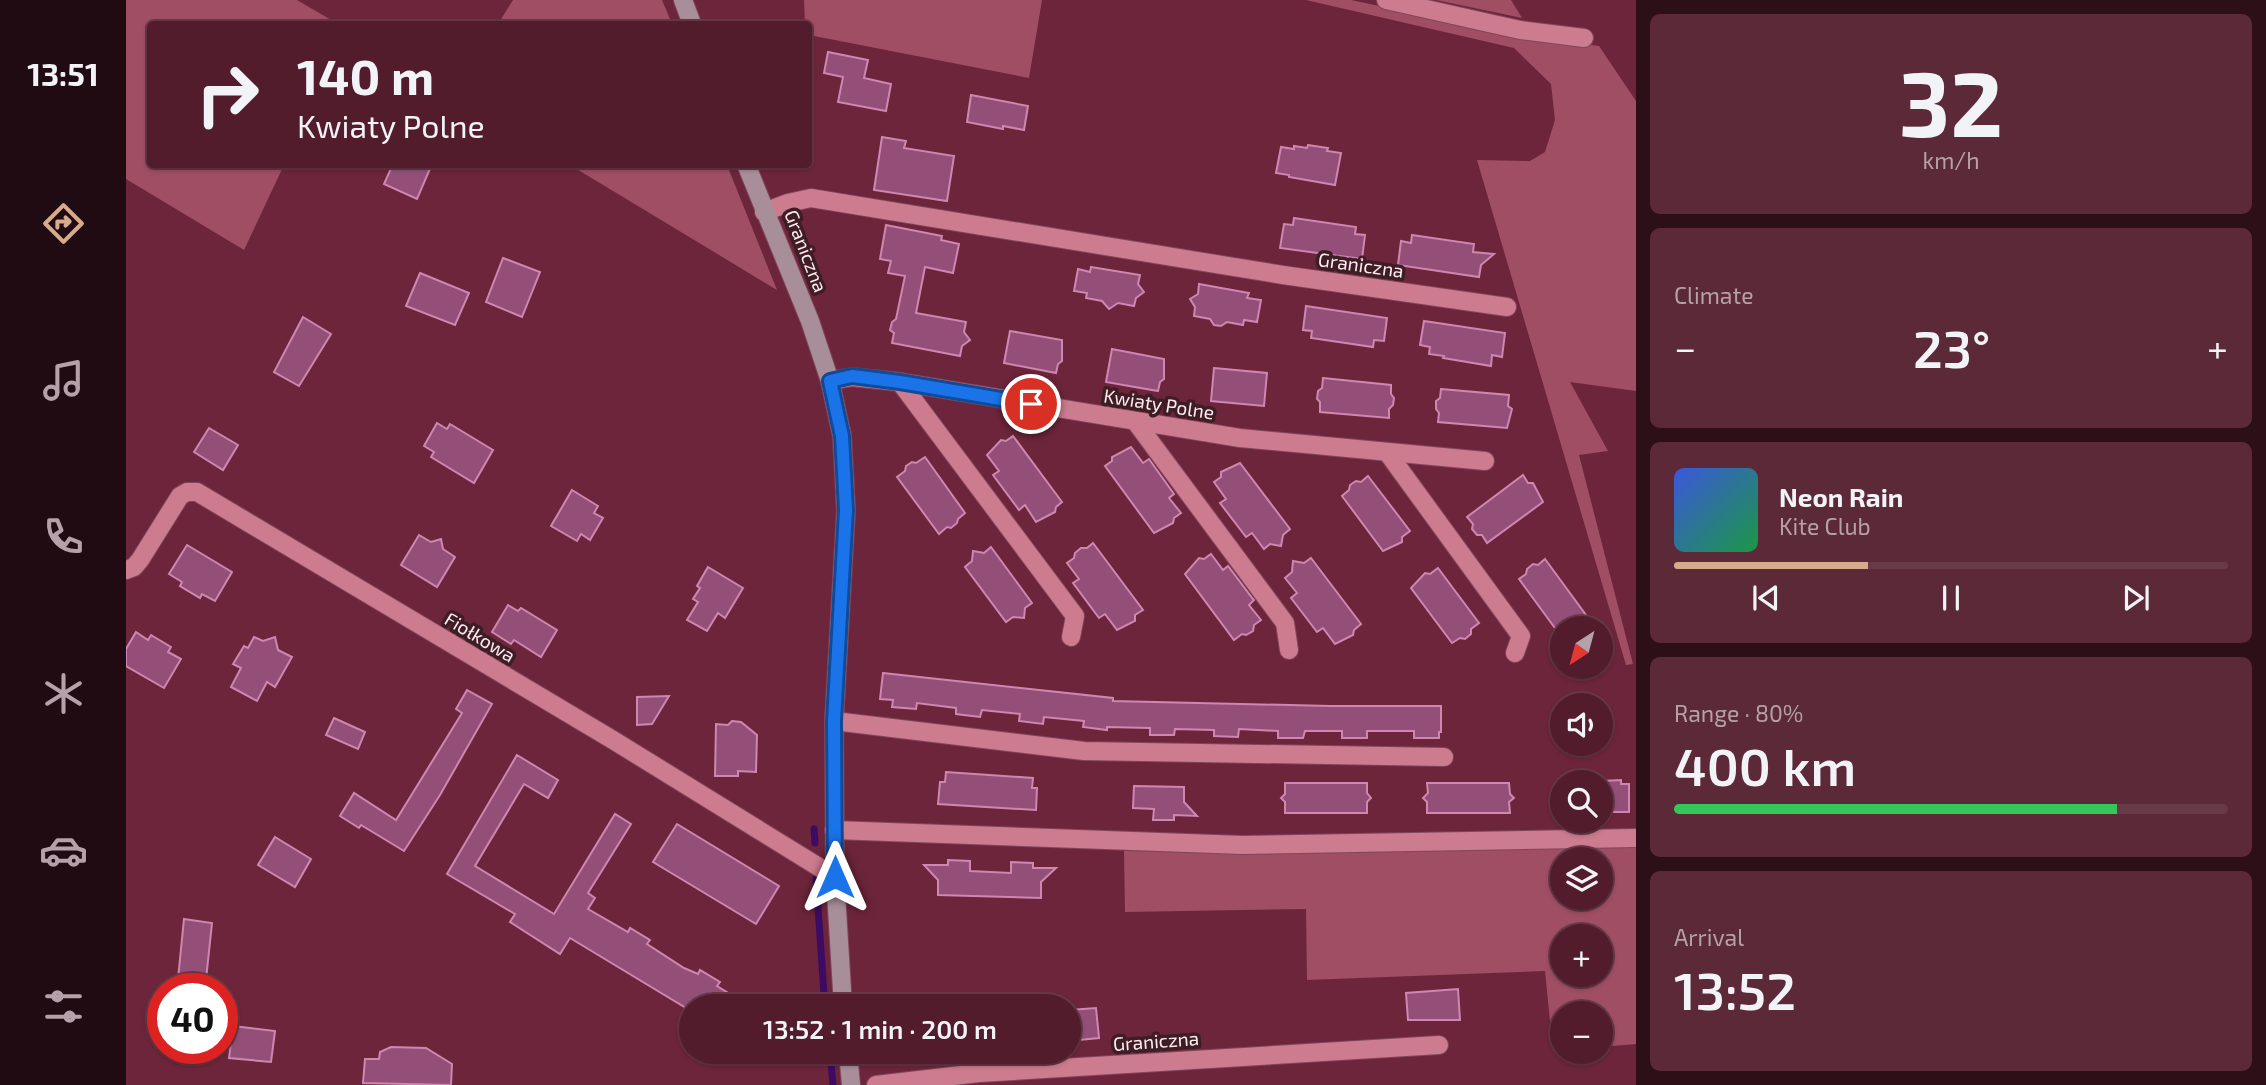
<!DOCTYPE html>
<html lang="en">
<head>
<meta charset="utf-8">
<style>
	:root { --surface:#521c2c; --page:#5c2938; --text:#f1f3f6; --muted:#b5a1a9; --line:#683a48; --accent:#d6ab8b }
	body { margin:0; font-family:"Exo 2",sans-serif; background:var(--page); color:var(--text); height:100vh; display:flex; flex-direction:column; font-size:26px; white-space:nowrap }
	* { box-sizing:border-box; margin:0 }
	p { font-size:23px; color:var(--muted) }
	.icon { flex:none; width:38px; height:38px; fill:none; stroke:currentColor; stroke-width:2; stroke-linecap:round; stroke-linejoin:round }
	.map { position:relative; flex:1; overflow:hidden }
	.drawer { display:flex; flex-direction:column; gap:14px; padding:14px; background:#2d0f18; width:630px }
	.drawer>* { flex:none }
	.hud { position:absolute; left:21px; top:21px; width:665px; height:147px; border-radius:7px; box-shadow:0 2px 5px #0004,0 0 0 2px var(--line); background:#521c2c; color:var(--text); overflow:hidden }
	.needle { width:46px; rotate:216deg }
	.fabs { position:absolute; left:1424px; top:616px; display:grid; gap:14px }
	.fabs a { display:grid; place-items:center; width:63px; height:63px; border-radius:50%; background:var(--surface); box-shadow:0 2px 5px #0004,0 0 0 2px var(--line); font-size:35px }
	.speed { position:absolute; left:21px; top:973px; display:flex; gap:14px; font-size:35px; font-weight:700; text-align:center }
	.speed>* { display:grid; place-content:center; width:91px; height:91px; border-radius:50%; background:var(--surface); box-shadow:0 2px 5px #0004,0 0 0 2px var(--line); line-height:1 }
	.speed .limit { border:10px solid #d22; background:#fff; color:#111 }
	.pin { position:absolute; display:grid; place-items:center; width:60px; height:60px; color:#fff; margin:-30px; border:4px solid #fff; border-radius:50%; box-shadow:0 2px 7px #0007 }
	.me { position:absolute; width:77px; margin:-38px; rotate:0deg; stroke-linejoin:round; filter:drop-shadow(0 0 5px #0008) }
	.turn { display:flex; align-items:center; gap:24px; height:147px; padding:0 35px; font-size:32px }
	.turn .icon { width:91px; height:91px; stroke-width:2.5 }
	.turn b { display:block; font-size:49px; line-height:60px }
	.big { font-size:52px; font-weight:600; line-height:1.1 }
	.drawer .widget { flex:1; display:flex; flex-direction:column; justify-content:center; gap:10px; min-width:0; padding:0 24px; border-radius:10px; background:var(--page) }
	.drawer .dial { align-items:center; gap:0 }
	.dial b { font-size:91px; line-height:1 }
	.song { display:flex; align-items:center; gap:21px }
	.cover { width:84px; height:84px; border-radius:10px; background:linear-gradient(135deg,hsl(230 70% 55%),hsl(140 70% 35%)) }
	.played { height:7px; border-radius:4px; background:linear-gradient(90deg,var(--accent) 35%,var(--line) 35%) }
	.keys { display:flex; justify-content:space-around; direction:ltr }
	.heat { display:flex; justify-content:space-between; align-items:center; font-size:38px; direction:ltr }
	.charge { height:10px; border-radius:5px; background:linear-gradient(90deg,#34c759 80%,var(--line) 0) }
	.trip { position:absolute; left:553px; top:994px; width:402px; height:70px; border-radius:35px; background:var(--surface); box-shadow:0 2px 5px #0004,0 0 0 2px var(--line); font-weight:600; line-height:70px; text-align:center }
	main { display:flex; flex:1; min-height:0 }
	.tab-bar { display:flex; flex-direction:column; width:126px; justify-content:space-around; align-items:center; background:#210b12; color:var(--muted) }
	.tab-bar .icon { width:49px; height:49px }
	.tab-bar .selected { color:var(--accent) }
	.tab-bar b { font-size:32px; color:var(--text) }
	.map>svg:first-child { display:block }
	.green { fill:#9f4e64; fill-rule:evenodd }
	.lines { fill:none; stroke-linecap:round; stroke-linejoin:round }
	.stream { stroke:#3e0b64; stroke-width:7 }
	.building { fill:#934f78; stroke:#cf86b0; stroke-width:2 }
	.street-casing { stroke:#80465c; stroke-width:20 }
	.secondary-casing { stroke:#80465c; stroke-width:20 }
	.street { stroke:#cd7b8f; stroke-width:18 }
	.secondary { stroke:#a88e98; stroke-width:18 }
	.route-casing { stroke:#114b97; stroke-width:18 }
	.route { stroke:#1a73e8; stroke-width:12 }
	.labels { text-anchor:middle; stroke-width:7; stroke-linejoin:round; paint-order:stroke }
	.street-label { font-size:19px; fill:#ffecf0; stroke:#3e1d25 }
</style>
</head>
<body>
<main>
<nav class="tab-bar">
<b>13:51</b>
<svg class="icon selected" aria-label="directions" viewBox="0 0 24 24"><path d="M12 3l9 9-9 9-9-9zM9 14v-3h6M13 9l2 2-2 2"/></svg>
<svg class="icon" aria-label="music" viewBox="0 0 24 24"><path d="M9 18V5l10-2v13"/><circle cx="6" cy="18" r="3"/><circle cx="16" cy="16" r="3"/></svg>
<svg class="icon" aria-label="phone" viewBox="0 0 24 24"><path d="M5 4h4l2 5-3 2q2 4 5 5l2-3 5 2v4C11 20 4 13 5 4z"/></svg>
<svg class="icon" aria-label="climate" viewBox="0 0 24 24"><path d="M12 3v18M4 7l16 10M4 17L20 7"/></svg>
<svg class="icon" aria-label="car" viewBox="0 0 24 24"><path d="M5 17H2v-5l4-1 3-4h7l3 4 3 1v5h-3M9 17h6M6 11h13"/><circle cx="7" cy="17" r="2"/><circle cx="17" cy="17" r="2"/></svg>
<svg class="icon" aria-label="filters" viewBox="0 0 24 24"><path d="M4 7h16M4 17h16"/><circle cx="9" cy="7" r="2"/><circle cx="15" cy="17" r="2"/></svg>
</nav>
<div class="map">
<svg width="1510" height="1085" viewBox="0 0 1510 1085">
	<rect width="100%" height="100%" fill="#6d253b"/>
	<g class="green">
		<polygon points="0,0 171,0 212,24 24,24 24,164 158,165 118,250 0,179"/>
		<polygon points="387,0 536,0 546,24 372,24"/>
		<polygon points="678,0 916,0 903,78 683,35 682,24 679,24"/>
		<polygon points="1180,0 1225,0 1389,35 1473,46 1510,101 1510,391 1444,382 1482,451 1453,455 1507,664 1500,665 1351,160 1404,161 1419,152 1429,120 1425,84 1388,48"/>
		<polygon points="1310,0 1385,0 1396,18"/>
		<polygon points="444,165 601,165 651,290"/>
		<path d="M1510,843V1044L1475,1047V1013H1437V1050L1427,1051L1419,971L1181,980L1180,909L999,912L998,851L1115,852ZM1437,859H1475V898H1437ZM1437,936H1475V975H1437Z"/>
	</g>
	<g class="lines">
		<g class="stream">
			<polyline points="688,829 689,843"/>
			<polyline points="690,879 698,994"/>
			<polyline points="704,1052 707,1085"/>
		</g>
	</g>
	<g class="building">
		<polygon points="702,52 742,60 738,78 765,84 760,111 712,102 717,77 698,73"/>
		<polygon points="845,95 902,106 898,130 877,126 877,129 841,122"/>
		<polygon points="756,137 780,141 778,148 828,156 821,201 748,190"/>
		<polygon points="1182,145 1202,148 1201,151 1215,153 1209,185 1163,177 1163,175 1150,173 1155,147 1168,149 1168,146 1181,148"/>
		<polygon points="267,164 306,164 291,199 258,184"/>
		<polygon points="1168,218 1230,227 1229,234 1239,235 1236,259 1154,248 1158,224 1167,225"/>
		<polygon points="760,225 816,236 815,240 833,244 827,273 799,267 790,313 840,322 838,332 844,340 836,346 834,356 766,343 768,333 764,330 766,322 770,319 779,276 762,273 765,261 754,259"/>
		<polygon points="1286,235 1348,244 1347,252 1368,254 1355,265 1353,277 1272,265 1275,241 1285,243"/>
		<polygon points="377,258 414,272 396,317 360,302"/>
		<polygon points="965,267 1014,275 1012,284 1018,292 1010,298 1008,306 992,303 983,309 976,301 960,298 961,293 948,291 952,269 964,272"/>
		<polygon points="294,273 343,293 329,325 280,306"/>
		<polygon points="1073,284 1123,293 1121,298 1135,300 1131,322 1118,320 1117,325 1101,322 1095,326 1088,325 1084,319 1068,316 1069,307 1064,299 1072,294"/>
		<polygon points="1180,306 1261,318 1258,341 1248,340 1247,347 1185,338 1186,331 1177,330"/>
		<polygon points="177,317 205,334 173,386 148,372"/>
		<polygon points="1298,321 1379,333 1376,357 1366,355 1365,366 1317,358 1318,356 1303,354 1304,347 1294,345"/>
		<polygon points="884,331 936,340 936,361 932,364 930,373 878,363"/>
		<polygon points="986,349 1038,359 1038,379 1034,382 1032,391 980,382"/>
		<polygon points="1088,368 1141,373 1138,406 1085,401"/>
		<polygon points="1197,378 1265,385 1265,394 1268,398 1267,405 1263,409 1263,418 1194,412 1194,402 1191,399 1192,391 1196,388"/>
		<polygon points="1315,389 1383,395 1382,406 1386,409 1381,428 1312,422 1313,413 1310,409 1310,401 1314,398"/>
		<polygon points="311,423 321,429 324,424 367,450 348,483 305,457 308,452 298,446"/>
		<polygon points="83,428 112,445 97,470 68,452"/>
		<polygon points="887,436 936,502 930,507 929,512 910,522 899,505 893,510 867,475 873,471 861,455 875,440 880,441"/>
		<polygon points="1005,447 1017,463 1023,459 1048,494 1043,498 1055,513 1048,518 1047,523 1028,533 979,466 986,461 986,457"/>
		<polygon points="799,457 839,513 832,519 831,523 825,528 821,527 813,534 771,477 779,471 780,466 786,462 790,463"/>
		<polygon points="1114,463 1164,529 1157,535 1155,546 1144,544 1138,549 1126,533 1120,537 1094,503 1100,499 1088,482 1095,477 1095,472"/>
		<polygon points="1397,475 1402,483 1407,483 1417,502 1361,543 1356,535 1351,535 1346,529 1347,524 1341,517"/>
		<polygon points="1242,476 1284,531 1276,537 1276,542 1257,551 1216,496 1223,490 1224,485 1230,481 1235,482"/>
		<polygon points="446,490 472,506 468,513 477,518 464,540 455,534 451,541 425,526"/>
		<polygon points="293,535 305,542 315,539 317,549 329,557 311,587 275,565"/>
		<polygon points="967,543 1017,610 1009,615 1009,621 991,630 979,614 973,618 947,583 953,579 941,563 948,558 949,553 955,548 961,548"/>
		<polygon points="61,545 106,572 89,601 76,594 74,598 54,586 56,582 43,574"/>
		<polygon points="865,547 906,603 899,608 898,618 887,617 880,622 839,567 846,561 847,551 858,553"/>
		<polygon points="1085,554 1097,570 1102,566 1127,599 1128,600 1123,605 1135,620 1128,625 1127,631 1120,635 1116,634 1108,640 1059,574 1073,558 1078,559"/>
		<polygon points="1185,558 1235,624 1228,630 1227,635 1209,644 1197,628 1191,632 1165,598 1171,593 1159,578 1166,572 1167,561 1178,563"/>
		<polygon points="1419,559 1460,615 1453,620 1452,628 1437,628 1437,633 1434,635 1393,579 1400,574 1401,569 1407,564 1412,565"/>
		<polygon points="582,567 617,588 599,618 592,613 581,631 561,620 572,602 567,599 574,588 571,586"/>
		<polygon points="1312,568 1353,623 1345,629 1345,634 1339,639 1334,638 1326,643 1285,588 1299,573 1304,574"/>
		<polygon points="382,605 392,611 395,608 431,630 415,657 388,640 385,644 366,632"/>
		<polygon points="10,632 22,640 25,635 45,647 42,652 55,659 38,688 0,666 0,649"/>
		<polygon points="128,637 137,641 149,637 152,650 166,657 149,687 141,682 131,701 105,687 115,668 107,664 118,646 122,648"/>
		<polygon points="757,673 987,698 987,701 1204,706 1315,706 1315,732 1313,732 1313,738 1288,738 1288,731 1241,731 1241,738 1216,738 1216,731 1179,731 1177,738 1152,738 1152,731 1113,729 1112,737 1088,736 1088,730 1049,729 1048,735 1024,735 1024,728 981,727 981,730 957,727 958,721 918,717 917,724 893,721 894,714 856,710 854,717 830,714 830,708 791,703 790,709 766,707 767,700 754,699"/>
		<polygon points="341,690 366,704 314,795 278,851 235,825 233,828 214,816 228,793 270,820 336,713 330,709"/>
		<polygon points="543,696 526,724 511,725 511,697"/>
		<polygon points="208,718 239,732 232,749 200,735"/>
		<polygon points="606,721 615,722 631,735 630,772 612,771 612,776 589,776 590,724 602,725"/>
		<polygon points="391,755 432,780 422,798 398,784 349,866 428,914 489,814 505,824 462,893 469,898 462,909 502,932 504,928 524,940 521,944 558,968 572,974 574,970 594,982 591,986 604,994 596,1006 565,1006 565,1011 444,938 434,954 384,922 389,914 321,874"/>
		<polygon points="820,772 907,778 906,788 911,788 910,810 812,804 814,782 819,782"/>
		<polygon points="1495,780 1495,784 1503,784 1503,812 1475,812 1475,781"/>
		<polygon points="1159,783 1241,783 1241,793 1245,798 1241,802 1241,813 1159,813 1159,802 1155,798 1159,794"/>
		<polygon points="1301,783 1383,783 1384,794 1388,798 1383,802 1384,813 1301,813 1301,802 1297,798 1302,793"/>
		<polygon points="1008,786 1058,787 1058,802 1071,816 1048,815 1048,820 1027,820 1028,809 1007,808"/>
		<polygon points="551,824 653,886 630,924 527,862"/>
		<polygon points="149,837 185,859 169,887 132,865"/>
		<polygon points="822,860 844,861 844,871 885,873 885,862 907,863 907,868 930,868 915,882 915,898 812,895 812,880 798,865 822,865"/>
		<polygon points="58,919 86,923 79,989 51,989"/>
		<polygon points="1332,989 1334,1020 1282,1020 1280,993"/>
		<polygon points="970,1008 973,1038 943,1041 943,1010"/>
		<polygon points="107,1026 149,1031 145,1062 103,1058"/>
		<polygon points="265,1047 300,1048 326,1064 325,1085 237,1083 239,1059 253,1059 254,1052"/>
	</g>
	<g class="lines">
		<g class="street-casing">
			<g id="street">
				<polyline points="1260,0 1394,30 1458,38"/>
				<polyline points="638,212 662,203 685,198 1157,275 1381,307"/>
				<polyline points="704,381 726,377 774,382 1114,438 1359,461"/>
				<polyline points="774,382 949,616 945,637"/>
				<polyline points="1009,421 1159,623 1163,650"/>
				<polyline points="1261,452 1395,636 1389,653"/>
				<polyline points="0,570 8,567 14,560 54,496 61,492 71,492 487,740 709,877"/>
				<polyline points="708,721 958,751 1318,757"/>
				<polyline points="708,830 1116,845 1510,838"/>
				<polyline points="750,1085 853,1073 1313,1045"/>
			</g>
		</g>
		<g class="secondary-casing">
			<g id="secondary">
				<polyline points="557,0 566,24"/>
				<polyline points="620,164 684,321 704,381 716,436 720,510 708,721 709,877 717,1006"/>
				<polyline points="722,1052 725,1085"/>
			</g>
		</g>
		<use href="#street" class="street"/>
		<use href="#secondary" class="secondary"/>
	</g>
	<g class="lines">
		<g class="route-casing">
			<polyline id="route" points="709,877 708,721 720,510 716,436 704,381 726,376 774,382 905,404"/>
		</g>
		<use href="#route" class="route"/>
	</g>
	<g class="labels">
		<g class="street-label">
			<text transform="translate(680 251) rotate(69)" y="7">Graniczna</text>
			<text transform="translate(1235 265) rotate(8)" y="7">Graniczna</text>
			<text transform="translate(1033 404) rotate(9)" y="7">Kwiaty Polne</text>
			<text transform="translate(354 637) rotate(31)" y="7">Fiołkowa</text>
			<text transform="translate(1030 1041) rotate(-4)" y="7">Graniczna</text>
		</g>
	</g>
</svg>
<div class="fabs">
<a><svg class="needle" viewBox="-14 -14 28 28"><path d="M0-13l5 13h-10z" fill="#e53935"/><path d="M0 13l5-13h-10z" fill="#b5a1a9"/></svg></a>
<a><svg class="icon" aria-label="sound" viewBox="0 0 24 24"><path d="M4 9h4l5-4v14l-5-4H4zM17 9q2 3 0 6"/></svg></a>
<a><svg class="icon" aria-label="search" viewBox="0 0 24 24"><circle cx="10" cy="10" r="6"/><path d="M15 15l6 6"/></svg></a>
<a><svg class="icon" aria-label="layers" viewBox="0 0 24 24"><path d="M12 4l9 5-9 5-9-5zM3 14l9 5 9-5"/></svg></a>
<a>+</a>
<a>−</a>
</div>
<div class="speed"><div class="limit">40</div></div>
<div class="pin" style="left:905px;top:404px;background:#d93025"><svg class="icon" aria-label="arrive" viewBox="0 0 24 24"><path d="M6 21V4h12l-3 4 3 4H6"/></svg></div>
<svg class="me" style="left:709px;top:877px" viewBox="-20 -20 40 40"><path d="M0-17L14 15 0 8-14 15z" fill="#1a73e8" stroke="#fff" stroke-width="4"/></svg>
<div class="trip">13:52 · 1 min · 200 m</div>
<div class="hud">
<div class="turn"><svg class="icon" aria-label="right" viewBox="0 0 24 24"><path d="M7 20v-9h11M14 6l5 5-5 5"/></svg><div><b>140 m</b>Kwiaty Polne</div></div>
</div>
</div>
<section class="drawer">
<div class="widget dial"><b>32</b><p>km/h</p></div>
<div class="widget"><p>Climate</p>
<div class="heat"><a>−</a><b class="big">23°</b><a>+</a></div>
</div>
<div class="widget">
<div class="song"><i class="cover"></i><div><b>Neon Rain</b><p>Kite Club</p></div></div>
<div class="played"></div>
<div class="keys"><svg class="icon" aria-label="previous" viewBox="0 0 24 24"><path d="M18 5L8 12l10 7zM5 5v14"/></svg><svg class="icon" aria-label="pause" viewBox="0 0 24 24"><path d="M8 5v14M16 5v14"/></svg><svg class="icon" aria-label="next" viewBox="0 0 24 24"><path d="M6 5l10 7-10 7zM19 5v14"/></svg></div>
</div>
<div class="widget"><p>Range · 80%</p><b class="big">400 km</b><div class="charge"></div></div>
<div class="widget"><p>Arrival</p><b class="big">13:52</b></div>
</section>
</main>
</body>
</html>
